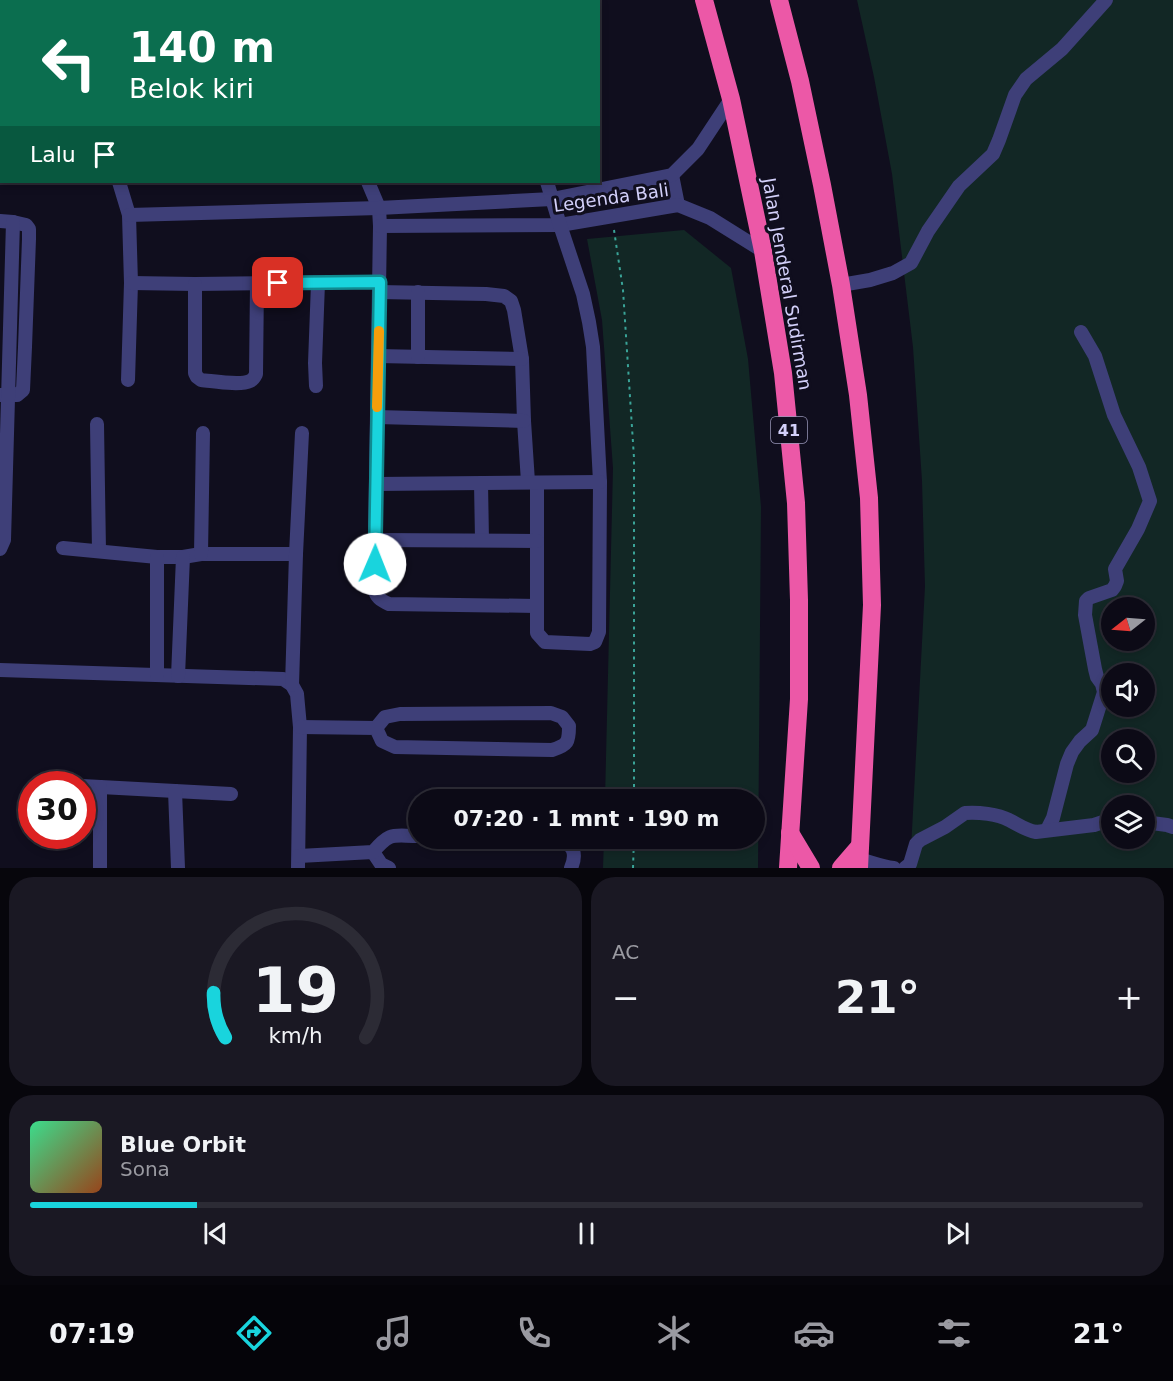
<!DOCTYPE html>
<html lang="id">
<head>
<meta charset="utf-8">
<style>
	:root { --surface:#0c0a16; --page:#1a1823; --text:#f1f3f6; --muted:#9a9aa1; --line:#2c2b35; --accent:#19d4dd }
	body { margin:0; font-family:"DejaVu Sans",sans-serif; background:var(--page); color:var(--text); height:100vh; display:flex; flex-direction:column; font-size:22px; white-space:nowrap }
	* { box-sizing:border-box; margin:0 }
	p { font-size:20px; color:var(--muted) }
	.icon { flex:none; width:33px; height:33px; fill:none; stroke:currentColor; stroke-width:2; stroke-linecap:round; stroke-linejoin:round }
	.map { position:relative; height:868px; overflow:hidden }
	.details { display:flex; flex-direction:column; gap:9px; padding:9px; background:#07060c; flex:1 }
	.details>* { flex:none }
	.banner { position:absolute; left:0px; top:0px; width:600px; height:183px; box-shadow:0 3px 9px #0003,0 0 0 2px var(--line); background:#0b6e4f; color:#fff; overflow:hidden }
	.needle { width:39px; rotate:253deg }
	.tools { position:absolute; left:1101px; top:597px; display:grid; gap:12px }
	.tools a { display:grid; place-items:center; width:54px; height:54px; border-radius:50%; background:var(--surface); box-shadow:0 3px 9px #0003,0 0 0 2px var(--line); font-size:30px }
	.speed { position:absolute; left:18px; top:771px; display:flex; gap:12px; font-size:30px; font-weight:700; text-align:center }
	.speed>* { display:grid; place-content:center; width:78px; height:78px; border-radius:50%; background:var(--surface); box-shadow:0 3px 9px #0003,0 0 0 2px var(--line); line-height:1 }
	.speed .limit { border:9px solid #d22; background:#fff; color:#111 }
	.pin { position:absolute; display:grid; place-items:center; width:51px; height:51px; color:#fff; margin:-26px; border-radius:12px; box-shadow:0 3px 9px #0006 }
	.me { position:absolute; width:66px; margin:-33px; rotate:1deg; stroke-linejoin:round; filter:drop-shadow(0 0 4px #0008) }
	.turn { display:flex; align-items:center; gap:21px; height:126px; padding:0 30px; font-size:27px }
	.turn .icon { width:78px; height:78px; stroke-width:2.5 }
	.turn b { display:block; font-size:42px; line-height:51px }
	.then { display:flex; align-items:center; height:57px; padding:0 30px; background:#0003; gap:12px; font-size:22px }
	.big { font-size:45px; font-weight:700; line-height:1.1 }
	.details .tile { flex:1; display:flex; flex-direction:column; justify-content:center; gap:9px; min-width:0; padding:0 21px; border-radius:24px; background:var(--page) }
	.details .dial { align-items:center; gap:0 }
	.dial svg { height:156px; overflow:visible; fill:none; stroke:var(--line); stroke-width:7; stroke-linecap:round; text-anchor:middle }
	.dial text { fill:var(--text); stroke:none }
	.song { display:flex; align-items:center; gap:18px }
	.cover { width:72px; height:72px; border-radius:9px; background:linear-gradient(135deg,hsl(150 70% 55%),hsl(20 70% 35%)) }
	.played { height:6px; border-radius:3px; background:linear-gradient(90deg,var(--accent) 15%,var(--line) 15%) }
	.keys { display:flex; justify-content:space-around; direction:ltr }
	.heat { display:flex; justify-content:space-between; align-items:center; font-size:33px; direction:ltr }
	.details .tiles { flex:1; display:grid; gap:9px; grid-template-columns:1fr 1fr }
	.tile:last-child { grid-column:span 2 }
	.trip { position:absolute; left:408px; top:789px; width:357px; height:60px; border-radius:30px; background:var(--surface); box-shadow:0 3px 9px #0003,0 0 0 2px var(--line); font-weight:700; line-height:60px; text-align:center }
	.tabs { display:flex; height:96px; justify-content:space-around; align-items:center; background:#050409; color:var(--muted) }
	.tabs .icon { width:42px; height:42px }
	.tabs .current { color:var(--accent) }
	.tabs b { font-size:27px; color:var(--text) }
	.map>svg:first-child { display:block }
	.green { fill:#122725; fill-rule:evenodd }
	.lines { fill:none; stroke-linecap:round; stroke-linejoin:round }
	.path { stroke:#3aa498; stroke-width:2; stroke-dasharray:3 4.5; stroke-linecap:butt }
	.minor { stroke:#3e3f78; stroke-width:14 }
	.highway { stroke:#ec58a7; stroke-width:18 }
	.route-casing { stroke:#108a90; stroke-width:15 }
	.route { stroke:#19d4dd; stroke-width:10 }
	.slow { stroke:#f59e0b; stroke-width:10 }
	.labels { text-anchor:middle; stroke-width:6; stroke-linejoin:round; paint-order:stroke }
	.shield { fill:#100e1e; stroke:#9896b8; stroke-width:1.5 }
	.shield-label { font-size:16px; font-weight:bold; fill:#d3d0fa }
	.street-label { font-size:18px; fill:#d3d0fa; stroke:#100e1e }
</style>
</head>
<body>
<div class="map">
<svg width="1173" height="868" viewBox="0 0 1173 868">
	<rect width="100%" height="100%" fill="#100e1e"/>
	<g class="green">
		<path d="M857,0H1173V868H910L925,586L922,481L913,347L892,174L874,77ZM1112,608H1144V640H1112ZM1112,674H1144V706H1112ZM1112,740H1144V772H1112ZM1112,806H1144V838H1112Z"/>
		<polygon points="684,230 731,268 748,359 761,507 758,868 603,868 604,839 754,838 754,800 605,799 613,468 602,320 587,239"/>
	</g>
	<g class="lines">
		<g class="path">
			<polyline points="614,230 623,290 634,458 634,800"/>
			<polyline points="633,868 634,838"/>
		</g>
		<g class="minor">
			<polyline points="63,0 64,2"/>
			<polyline points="290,0 291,2"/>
			<polyline points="490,0 490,2"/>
			<polyline points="221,2 228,0"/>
			<polyline points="0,35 2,35"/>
			<polyline points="0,158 2,158"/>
			<polyline points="672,175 678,205"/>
			<polyline points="119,182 129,215 131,283 128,380"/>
			<path d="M368,182L379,208L380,226L375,540L374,588C376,597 380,600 389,604L537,606"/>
			<polyline points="129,215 379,208 552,199 672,175 698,149 731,99"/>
			<polyline points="0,221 13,222 26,225 29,229 29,239 25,347 23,390 17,395 1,395"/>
			<polyline points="380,226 560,225 678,205 710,218 763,251"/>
			<polyline points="131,283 195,284 380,282"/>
			<path d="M195,284V373L197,377L201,380C213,381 240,386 250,381C254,379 254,378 256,374L257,283"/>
			<polyline points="841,285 870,280 893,273 911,263 928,231 959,186 993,154 999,140 1015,95 1026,79 1062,49 1106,0"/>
			<polyline points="379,292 486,294 504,296 511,301 514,310 522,359 524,421 528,482"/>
			<polyline points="378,356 522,359"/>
			<polyline points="418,357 418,292"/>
			<polyline points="316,386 315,363 318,283"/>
			<polyline points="377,417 524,421"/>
			<polyline points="97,424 99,551"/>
			<polyline points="481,483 482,540"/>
			<polyline points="537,483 537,633 545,642 590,644 595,642 599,632 600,482 593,347 589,322 583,294 560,225 547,182"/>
			<polyline points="376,484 600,482"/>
			<polyline points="375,540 537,541"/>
			<polyline points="63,548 157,557 183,557 201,554 296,554"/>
			<polyline points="0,549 4,540 13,222"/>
			<polyline points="201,554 203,433"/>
			<polyline points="0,670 283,679 292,685 297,694 300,727 298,868"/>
			<polyline points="157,675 157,557"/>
			<polyline points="178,676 183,557"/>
			<polyline points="292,685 296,554 302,433"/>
			<path d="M300,727L376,728L385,717L400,714L551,713L562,717L569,726C569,742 568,745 552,750L395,747L382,741L376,728"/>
			<polyline points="82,786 231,794"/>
			<polyline points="175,791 178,868"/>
			<polyline points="1144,822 1167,825 1173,827"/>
			<polyline points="1047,830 1053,818 1067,764 1072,752 1080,741 1092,730 1104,692 1102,684 1097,677 1095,669 1085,615 1086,601 1089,598 1112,590 1115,586 1117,581 1115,569 1138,529 1150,501 1139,467 1114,415 1095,356 1081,332"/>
			<path d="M502,838L559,840C574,844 577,854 571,868"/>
			<polyline points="373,852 381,864 389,868"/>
			<path d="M299,856L373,852C391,831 393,836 418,836"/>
			<path d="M859,859C870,862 883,867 894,868"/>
			<polyline points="100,868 100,787"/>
			<path d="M905,868L910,864L916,844L920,840L945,827L965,813C978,812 998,814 1009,820C1019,825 1025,830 1036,832L1094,825L1112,819"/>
		</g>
		<g class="highway">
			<polyline points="704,0 731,99 763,251 783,373 796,503 799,600 799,699 788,868"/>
			<polyline points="779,0 800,81 822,185 841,285 858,395 869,498 872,605 859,868"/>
			<polyline points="790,833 811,868"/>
			<polyline points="841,868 860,846"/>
		</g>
	</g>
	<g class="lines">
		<g class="route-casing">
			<polyline id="route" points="278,283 380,282 375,564"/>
		</g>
		<use href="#route" class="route"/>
		<polyline class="slow" points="377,407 379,331"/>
	</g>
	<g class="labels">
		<rect class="shield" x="771" y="417" width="36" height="26" rx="4.5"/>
		<g class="shield-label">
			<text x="789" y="436">41</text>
		</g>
		<g class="street-label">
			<text transform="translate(611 198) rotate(-8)" y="6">Legenda Bali</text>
			<text transform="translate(787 284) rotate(80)" y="6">Jalan Jenderal Sudirman</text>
		</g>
	</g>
</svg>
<div class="tools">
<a><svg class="needle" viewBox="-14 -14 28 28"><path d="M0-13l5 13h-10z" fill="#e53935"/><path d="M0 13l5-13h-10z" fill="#9a9aa1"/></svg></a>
<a><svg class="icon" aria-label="sound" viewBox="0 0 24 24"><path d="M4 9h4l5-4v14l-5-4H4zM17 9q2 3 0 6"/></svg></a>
<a><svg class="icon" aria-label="search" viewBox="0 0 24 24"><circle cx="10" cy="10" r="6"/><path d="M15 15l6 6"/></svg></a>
<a><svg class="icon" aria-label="layers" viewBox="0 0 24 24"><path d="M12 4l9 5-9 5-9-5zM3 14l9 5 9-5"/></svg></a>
</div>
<div class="speed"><div class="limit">30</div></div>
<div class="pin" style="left:278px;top:283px;background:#d93025"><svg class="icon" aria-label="arrive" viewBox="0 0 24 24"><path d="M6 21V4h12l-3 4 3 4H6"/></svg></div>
<svg class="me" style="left:375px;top:564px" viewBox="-20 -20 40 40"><circle r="19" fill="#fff"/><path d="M0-13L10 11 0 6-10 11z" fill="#19d4dd"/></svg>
<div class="trip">07:20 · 1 mnt · 190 m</div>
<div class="banner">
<div class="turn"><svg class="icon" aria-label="left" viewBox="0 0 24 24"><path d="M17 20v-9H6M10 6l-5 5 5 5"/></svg><div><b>140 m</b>Belok kiri</div></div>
<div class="then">Lalu<svg class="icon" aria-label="arrive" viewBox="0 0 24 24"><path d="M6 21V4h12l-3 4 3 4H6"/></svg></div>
</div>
</div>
<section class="details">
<div class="tiles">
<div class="tile dial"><svg viewBox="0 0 100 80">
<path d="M14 69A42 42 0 1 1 86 69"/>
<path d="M14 69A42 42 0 0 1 8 46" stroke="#19d4dd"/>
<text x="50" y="56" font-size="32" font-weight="700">19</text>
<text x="50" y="72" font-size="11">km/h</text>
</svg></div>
<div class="tile"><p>AC</p>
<div class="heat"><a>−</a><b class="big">21°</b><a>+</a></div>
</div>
<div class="tile">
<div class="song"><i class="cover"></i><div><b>Blue Orbit</b><p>Sona</p></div></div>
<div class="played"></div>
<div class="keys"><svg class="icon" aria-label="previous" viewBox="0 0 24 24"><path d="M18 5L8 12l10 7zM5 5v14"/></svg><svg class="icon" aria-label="pause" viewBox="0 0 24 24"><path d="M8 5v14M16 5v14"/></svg><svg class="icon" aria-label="next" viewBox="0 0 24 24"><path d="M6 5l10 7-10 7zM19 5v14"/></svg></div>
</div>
</div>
</section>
<nav class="tabs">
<b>07:19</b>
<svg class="icon current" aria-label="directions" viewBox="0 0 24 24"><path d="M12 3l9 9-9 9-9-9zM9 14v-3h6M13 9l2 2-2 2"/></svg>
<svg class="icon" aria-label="music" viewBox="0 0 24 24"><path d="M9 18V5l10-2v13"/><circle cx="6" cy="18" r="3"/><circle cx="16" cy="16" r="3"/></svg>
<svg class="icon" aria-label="phone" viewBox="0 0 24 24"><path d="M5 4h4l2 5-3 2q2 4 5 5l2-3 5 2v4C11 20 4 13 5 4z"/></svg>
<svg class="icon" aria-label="climate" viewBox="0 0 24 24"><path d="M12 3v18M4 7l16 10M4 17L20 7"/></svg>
<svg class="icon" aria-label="car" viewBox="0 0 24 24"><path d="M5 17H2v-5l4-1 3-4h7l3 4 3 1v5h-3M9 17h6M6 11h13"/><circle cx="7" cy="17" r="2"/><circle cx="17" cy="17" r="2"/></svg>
<svg class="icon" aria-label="filters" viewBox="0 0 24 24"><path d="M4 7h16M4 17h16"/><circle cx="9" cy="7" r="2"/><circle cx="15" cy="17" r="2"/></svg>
<b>21°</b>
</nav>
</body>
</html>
